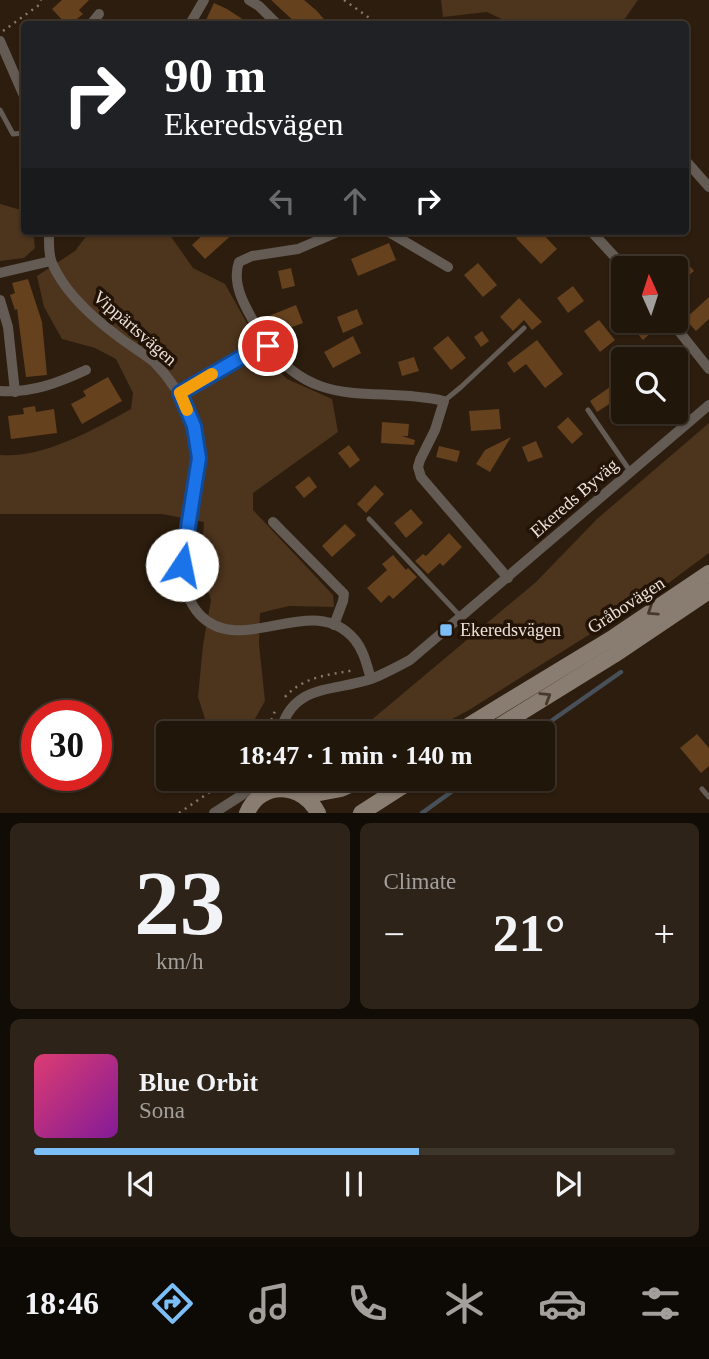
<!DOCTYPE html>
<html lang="en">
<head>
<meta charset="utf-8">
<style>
	:root { --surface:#21160a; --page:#2d2318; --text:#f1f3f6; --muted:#a29f9c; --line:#3e352b; --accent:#7bbef8 }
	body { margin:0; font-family:Georgia,serif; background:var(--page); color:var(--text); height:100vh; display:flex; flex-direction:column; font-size:26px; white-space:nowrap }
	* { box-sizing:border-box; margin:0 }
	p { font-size:23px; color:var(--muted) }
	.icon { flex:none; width:38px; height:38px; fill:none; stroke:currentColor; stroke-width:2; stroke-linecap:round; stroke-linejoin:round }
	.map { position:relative; height:813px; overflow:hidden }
	.details { display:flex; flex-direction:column; gap:10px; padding:10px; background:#120c06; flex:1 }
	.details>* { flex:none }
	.hud { position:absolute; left:21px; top:21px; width:668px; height:214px; border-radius:7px; box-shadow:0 2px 5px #0004,0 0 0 2px var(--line); background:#202124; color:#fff; overflow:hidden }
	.needle { width:46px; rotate:357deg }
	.buttons { position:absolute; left:611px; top:256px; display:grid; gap:14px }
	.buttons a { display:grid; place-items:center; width:77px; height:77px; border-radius:7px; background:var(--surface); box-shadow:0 2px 5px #0004,0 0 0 2px var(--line); font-size:35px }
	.speed { position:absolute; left:21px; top:700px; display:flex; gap:14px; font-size:35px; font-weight:700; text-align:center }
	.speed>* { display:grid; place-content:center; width:91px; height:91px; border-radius:50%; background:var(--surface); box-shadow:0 2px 5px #0004,0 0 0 2px var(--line); line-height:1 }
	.speed .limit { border:10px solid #d22; background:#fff; color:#111 }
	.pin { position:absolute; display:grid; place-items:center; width:60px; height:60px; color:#fff; margin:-30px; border:4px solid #fff; border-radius:50%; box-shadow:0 2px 7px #0007 }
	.me { position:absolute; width:77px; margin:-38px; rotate:11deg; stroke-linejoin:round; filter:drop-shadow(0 0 5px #0008) }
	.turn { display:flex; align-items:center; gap:24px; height:147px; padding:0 28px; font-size:32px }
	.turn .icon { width:91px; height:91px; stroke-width:2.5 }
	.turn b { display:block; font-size:49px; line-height:60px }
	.lanes { display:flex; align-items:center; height:66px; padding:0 28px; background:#0003; justify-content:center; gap:35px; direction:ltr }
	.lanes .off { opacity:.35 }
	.big { font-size:52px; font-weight:600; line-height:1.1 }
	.details .widget { flex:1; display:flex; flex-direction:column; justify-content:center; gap:10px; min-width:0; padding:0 24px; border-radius:10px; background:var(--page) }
	.details .dial { align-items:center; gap:0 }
	.dial b { font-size:91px; line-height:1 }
	.song { display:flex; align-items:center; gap:21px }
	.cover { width:84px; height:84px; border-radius:10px; background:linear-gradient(135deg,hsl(340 70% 55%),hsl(290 70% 35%)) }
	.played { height:7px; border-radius:4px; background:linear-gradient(90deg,var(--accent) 60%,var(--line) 60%) }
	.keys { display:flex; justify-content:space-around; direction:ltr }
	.heat { display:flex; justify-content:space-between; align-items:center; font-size:38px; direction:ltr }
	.details .tiles { flex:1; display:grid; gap:10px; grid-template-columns:1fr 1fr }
	.widget:last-child { grid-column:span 2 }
	.trip { position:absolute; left:156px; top:721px; width:399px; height:70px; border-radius:7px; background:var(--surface); box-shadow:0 2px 5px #0004,0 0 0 2px var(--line); font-weight:600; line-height:70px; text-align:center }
	.tab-bar { display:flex; height:112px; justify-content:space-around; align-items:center; background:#0d0904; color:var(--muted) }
	.tab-bar .icon { width:49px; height:49px }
	.tab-bar .on { color:var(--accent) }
	.tab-bar b { font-size:32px; color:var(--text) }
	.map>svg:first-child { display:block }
	.green { fill:#4d341d }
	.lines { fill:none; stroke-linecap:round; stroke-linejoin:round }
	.stream { stroke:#485059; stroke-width:4.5 }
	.building { fill:#65411e }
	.path { stroke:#84776b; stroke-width:2.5; stroke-dasharray:2 5; stroke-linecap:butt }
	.service { stroke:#635b54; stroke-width:5 }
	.minor { stroke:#635b54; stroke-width:10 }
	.secondary { stroke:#897c70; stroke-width:16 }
	.oneway { stroke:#46382b }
	.route-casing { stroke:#114b97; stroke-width:18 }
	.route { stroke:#1a73e8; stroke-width:12 }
	.slow { stroke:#f59e0b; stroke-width:12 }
	.poi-dot { fill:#7bbef8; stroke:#221306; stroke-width:2.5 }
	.labels { text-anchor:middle; stroke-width:7; stroke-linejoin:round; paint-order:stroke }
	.street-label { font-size:18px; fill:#ede2d9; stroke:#221306 }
	.poi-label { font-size:18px; fill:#ede2d9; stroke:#221306; text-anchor:start }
</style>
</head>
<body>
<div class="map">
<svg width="709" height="813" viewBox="0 0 709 813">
	<rect width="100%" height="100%" fill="#2c1d0e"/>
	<g class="green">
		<polygon points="441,0 638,0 621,24 512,24 487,12 443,17"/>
		<polygon points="0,204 21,210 24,213 24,231 33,231 35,248 24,258 0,261"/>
		<path d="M90,231H167L193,268L225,284L267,359L287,379L332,399L338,432L253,493V510L333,595L334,607L289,606L260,613L259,644L265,701L247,733H221L208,728L198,697L203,645L211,600L201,567L204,522L162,514H0V455C42,459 95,429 131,409L133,393L116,359L95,348L62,339L44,307L37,276L75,251Z"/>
		<polygon points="709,423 709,553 651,596 469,710 426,733 360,733 363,727 536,582 597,519"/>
	</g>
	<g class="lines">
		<g class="stream">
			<polyline points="534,733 621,672"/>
			<polyline points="422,813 469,779"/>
		</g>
	</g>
	<g class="building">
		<polygon points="62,0 89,0 79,10 83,14 71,24 66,24 52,9"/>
		<polygon points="271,0 304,0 317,11 328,24 297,24"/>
		<polygon points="214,3 227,9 250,24 214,24 206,20"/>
		<polygon points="207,231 236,231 205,259 192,245"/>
		<polygon points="523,231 540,231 557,249 541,264 516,238"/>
		<polygon points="389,243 396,260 358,276 351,259"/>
		<polygon points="681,256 694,271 676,286 676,268 666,268"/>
		<polygon points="478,263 497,285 483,297 464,275"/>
		<polygon points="291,268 295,286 282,289 278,271"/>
		<polygon points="28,279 42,322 47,375 26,377 17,309 15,310 10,295 15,293 12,283"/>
		<polygon points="573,286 584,301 568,313 557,298"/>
		<polygon points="709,297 709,319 696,331 685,319"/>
		<polygon points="519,298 542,322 532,330 524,320 513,331 500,317"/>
		<polygon points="296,305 303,323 276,333 269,316"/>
		<polygon points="357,309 363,324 343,333 337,317"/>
		<polygon points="599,320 615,340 600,352 584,331"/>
		<polygon points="626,320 651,320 657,327 643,340"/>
		<polygon points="482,331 489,341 481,347 474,337"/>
		<polygon points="353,336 361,353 333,368 324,352"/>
		<polygon points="448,336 466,358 451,370 433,348"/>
		<polygon points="537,340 563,374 545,388 526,364 514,373 507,363"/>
		<polygon points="414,357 419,371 402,376 398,362"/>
		<polygon points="108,377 122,401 82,424 71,404 86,396 83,391"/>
		<polygon points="623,378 623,414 614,401 597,412 590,401"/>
		<polygon points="35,406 36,412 54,409 57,433 11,439 8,416 24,414 23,408"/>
		<polygon points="499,409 501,429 471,431 469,411"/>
		<polygon points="568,417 583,434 572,444 557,427"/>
		<polygon points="382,422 409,424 408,436 402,436 415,440 414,445 381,443"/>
		<polygon points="511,437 490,472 476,464 485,450"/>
		<polygon points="536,441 543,457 528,462 522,447"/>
		<polygon points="349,445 360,460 350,468 338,453"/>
		<polygon points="439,446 460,451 457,462 436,457"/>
		<polygon points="309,476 317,487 304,498 295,487"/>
		<polygon points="375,485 384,494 366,513 357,504"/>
		<polygon points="411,509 423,523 406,538 394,523"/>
		<polygon points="345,524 356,535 332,557 322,546"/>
		<polygon points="449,533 462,547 443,566 440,563 428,574 415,561 423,554 426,556"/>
		<polygon points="393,555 406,570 408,568 417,577 393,599 389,595 381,603 367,588 387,570 382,564"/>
		<polygon points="697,734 709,748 709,766 701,773 680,748"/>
	</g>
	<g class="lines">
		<g class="path">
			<polyline points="344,0 378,24"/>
			<polyline points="3,31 39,5 41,0"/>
			<path d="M285,697C304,676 329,675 355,670"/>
			<polyline points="266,733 275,711"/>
			<polyline points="179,813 229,779"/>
		</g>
		<g class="service">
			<polyline points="0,110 13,134 24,133"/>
			<polyline points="444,401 461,387 524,328"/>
			<polyline points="588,410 630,471"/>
			<polyline points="369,519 460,616"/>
			<polyline points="702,789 709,797"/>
		</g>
		<g class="minor">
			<polyline points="249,0 259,6 277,24"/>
			<polyline points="91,24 99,14"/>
			<polyline points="190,24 204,0"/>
			<polyline points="0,41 24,96"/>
			<polyline points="686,161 709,187"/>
			<path d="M49,231C49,241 48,254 52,263C64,291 91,316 115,334C127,344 142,352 154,362C171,379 182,397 191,420C217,482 156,568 200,615C242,659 314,589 355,640C364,651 367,666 371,679"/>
			<polyline points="387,231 448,267"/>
			<polyline points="591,231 625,268"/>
			<polyline points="0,273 51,261"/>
			<polyline points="0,300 8,327 15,392"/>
			<polyline points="670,320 709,369"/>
			<path d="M266,343C316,413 375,385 444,401L435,430L420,460L418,467L421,477L508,578"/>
			<path d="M0,391C32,393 58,383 86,370"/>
			<path d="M180,393L266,343C254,320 229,289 239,262L252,256L298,249L340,231"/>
			<polyline points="273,522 344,594 343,601 334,625"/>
			<path d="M280,733C292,683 333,692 371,679C384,674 397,667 410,660L709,405"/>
			<polyline points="290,779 290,790"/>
			<polyline points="214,813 242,795 260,779"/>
		</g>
		<g class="secondary">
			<polyline points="456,733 614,637 709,573"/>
			<polyline points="488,733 614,655 709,591"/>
			<polyline points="304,796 341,789 364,779"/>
			<path d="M247,813C261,780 303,783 318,813"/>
			<polyline points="361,813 414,779"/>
		</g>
	</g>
	<defs><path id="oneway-chevron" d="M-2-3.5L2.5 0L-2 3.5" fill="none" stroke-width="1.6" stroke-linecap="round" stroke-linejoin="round" transform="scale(1.75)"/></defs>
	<g class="oneway">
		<use href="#oneway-chevron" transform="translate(652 611) rotate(146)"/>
		<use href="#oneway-chevron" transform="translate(546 697) rotate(-32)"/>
	</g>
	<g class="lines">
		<g class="route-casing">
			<polyline id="route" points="182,565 199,458 194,426 180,393 266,343 268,346"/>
		</g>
		<use href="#route" class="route"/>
		<polyline class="slow" points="187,410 180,393 212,374"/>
	</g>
	<rect class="poi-dot" x="439" y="623" width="14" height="14" rx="3.5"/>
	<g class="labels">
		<g class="street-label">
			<text transform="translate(135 328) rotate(41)" y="6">Vippärtsvägen</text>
			<text transform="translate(574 498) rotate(-41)" y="6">Ekereds Byväg</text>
			<text transform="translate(626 605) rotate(-33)" y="6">Gråbovägen</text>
		</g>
		<g class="poi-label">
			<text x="460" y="636">Ekeredsvägen</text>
		</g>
	</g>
</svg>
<div class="buttons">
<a><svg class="needle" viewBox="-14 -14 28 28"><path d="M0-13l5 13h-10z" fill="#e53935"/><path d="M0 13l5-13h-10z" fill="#a29f9c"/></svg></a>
<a><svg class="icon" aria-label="search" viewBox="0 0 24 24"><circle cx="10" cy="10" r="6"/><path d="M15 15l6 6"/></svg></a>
</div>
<div class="speed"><div class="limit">30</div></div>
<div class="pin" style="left:268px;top:346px;background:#d93025"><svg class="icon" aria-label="arrive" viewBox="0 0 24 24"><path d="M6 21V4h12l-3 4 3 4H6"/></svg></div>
<svg class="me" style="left:182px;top:565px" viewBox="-20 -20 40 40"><circle r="19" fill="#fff"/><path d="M0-13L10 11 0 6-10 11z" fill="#1a73e8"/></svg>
<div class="trip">18:47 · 1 min · 140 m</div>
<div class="hud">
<div class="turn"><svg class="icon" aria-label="right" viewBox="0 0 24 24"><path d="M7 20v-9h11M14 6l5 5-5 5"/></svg><div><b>90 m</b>Ekeredsvägen</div></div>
<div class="lanes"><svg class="icon off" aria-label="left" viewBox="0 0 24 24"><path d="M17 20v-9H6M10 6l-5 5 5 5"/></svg><svg class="icon off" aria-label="ahead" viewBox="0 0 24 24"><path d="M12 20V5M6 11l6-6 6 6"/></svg><svg class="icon" aria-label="right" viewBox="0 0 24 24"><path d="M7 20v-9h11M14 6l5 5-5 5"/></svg></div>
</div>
</div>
<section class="details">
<div class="tiles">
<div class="widget dial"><b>23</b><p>km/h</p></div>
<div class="widget"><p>Climate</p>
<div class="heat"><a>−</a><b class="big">21°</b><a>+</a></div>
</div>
<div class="widget">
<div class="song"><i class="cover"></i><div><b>Blue Orbit</b><p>Sona</p></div></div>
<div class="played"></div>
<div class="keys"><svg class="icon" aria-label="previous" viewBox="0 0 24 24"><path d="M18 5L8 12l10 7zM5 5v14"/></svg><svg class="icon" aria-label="pause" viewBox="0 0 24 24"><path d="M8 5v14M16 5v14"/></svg><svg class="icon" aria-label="next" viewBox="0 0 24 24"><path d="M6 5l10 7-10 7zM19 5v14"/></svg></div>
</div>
</div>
</section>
<nav class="tab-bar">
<b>18:46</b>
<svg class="icon on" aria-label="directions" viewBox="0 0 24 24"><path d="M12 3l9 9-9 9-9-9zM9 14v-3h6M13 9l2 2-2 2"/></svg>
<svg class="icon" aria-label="music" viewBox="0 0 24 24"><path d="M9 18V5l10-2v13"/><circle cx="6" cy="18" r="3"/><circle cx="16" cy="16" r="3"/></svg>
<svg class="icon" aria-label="phone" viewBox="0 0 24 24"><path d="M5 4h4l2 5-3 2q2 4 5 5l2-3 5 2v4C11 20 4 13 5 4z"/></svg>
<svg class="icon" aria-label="climate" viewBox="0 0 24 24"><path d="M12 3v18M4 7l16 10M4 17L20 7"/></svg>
<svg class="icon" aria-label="car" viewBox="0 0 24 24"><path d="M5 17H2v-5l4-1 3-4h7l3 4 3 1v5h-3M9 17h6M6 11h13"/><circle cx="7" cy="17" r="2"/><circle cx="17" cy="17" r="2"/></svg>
<svg class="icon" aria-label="filters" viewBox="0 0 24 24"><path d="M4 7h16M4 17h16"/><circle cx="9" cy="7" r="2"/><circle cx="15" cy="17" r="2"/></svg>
</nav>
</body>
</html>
